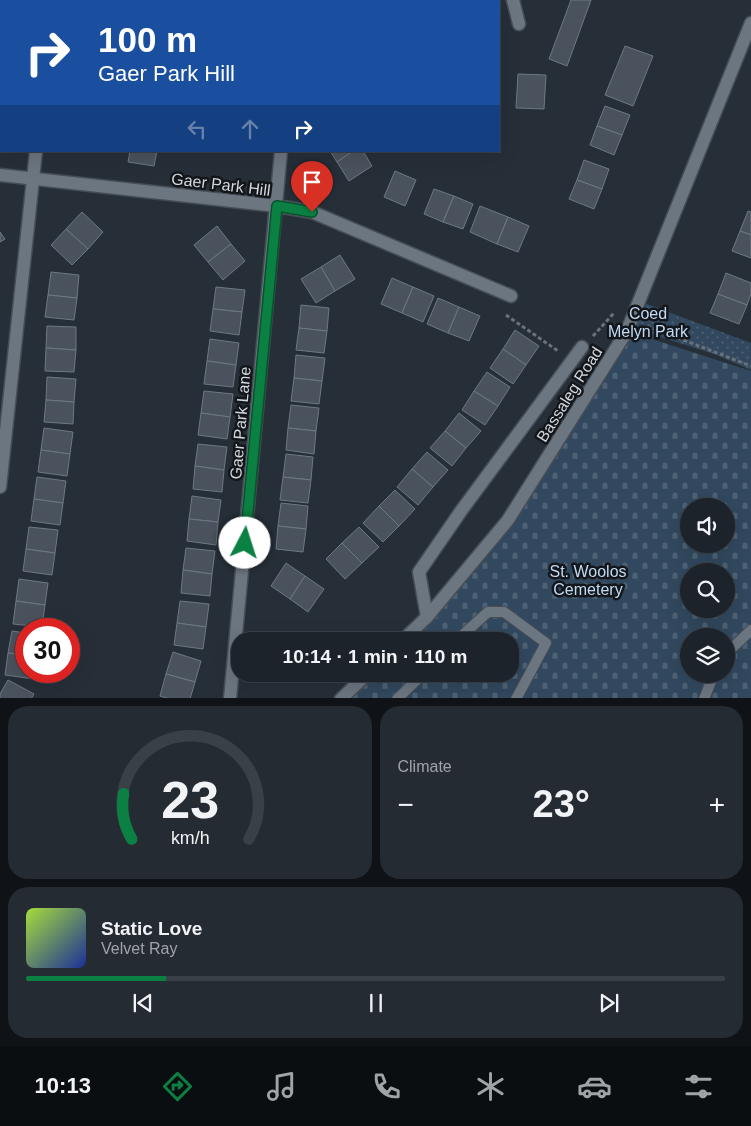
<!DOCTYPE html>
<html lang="en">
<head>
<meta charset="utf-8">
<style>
	:root { --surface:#1c232a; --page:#252b32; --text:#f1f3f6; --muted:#a0a4a8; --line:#3a4047; --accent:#0b8043 }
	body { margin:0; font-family:Arial,sans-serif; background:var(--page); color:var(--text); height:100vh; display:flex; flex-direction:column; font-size:19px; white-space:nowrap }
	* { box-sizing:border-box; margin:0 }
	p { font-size:16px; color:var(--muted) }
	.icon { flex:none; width:28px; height:28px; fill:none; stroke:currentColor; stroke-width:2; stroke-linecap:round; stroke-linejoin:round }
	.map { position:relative; height:698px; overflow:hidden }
	.panel { display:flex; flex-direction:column; gap:8px; padding:8px; background:#0f1317; flex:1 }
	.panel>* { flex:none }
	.top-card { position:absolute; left:0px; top:0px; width:500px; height:152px; box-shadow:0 5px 20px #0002,0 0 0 1px var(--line); background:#1a4fa0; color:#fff; overflow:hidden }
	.buttons { position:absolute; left:680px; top:498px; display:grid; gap:10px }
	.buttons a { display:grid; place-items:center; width:55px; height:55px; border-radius:50%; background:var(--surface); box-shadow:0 5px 20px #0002,0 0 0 1px var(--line); font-size:25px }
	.speed { position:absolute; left:15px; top:618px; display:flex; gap:10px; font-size:25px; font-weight:700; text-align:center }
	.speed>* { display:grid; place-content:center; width:65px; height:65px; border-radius:50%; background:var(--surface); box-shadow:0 5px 20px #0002,0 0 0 1px var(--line); line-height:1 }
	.speed .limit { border:8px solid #d22; background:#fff; color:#111 }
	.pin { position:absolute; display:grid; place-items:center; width:42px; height:42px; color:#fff; margin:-51px -21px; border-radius:50% 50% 50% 0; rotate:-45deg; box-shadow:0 0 5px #0007 }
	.pin .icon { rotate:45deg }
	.me { position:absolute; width:55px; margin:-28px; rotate:5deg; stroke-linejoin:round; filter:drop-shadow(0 0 4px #0008) }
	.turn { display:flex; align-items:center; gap:18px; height:105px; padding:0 15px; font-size:22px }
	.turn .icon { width:65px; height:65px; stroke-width:2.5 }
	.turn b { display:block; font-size:35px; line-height:42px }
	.lanes { display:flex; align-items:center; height:48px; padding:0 15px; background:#0003; justify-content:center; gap:25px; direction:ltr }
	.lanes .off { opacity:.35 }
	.big { font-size:38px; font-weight:700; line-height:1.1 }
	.panel .widget { flex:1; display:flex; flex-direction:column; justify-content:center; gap:8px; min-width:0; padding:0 18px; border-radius:20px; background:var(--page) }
	.panel .dial { align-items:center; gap:0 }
	.dial svg { height:130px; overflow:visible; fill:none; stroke:var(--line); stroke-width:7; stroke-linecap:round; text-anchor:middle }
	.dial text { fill:var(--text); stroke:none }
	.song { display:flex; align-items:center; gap:15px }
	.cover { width:60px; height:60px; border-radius:8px; background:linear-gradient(135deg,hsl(80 70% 55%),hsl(230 70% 35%)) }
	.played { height:5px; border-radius:2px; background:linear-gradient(90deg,var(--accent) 20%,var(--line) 20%) }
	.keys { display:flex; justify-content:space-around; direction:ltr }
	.heat { display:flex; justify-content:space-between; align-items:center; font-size:28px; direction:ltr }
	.panel .tiles { flex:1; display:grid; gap:8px; grid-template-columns:1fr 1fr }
	.widget:last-child { grid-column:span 2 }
	.trip { position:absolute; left:231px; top:632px; width:288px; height:50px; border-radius:20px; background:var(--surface); box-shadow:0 5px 20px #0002,0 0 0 1px var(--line); font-weight:700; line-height:50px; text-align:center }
	.menu { display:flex; height:80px; justify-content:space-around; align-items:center; background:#0b0e11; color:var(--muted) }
	.menu .icon { width:35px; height:35px }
	.menu .selected { color:var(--accent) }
	.menu b { font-size:22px; color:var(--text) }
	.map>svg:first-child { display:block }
	.cemetery { fill:url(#cemetery-stones); fill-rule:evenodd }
	.park { fill:url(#park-dots) }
	.building { fill:#4a535d; stroke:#6e7883 }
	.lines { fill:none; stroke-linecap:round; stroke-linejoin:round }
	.service-casing { stroke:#464d55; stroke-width:12 }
	.minor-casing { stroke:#464d55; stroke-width:15 }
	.tertiary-casing { stroke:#464d55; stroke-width:15 }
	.path { stroke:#6a7179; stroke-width:3; stroke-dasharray:4 2.5; stroke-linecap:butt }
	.service { stroke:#6c7681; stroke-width:10 }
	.minor { stroke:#6c7681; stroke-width:12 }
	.tertiary { stroke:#6c7681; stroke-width:12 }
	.route-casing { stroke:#07532c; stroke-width:12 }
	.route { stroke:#0b8043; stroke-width:9 }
	.labels { text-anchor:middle; stroke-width:5; stroke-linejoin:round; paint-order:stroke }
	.street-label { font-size:16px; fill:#d4d9df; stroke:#13171b }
	.park-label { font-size:16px; fill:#c2daf3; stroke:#13171b }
</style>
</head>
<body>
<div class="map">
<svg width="751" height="699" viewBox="0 0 751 699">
	<defs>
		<pattern id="cemetery-stones" width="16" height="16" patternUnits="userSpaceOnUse" patternTransform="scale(1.25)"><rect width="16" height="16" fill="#31485e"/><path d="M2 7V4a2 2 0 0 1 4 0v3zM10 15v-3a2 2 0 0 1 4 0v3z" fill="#4e6275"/></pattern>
		<pattern id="park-dots" width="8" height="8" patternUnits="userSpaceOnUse" patternTransform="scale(1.25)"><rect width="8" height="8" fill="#31485e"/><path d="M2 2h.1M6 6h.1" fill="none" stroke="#4e6275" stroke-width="1.8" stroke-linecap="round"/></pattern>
	</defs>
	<rect width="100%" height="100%" fill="#262f38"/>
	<path class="cemetery" d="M627,331L751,371V698L341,699L367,674H510V641H402L508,520ZM689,506H726V544H689ZM689,571H726V609H689ZM689,636H726V674H689Z"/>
	<polygon class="park" points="639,301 751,343 751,370 714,354 660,337 638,342 627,331"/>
	<g class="building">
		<polygon points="0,0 22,0 1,1 1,16"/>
		<polygon points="329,0 345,0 357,1 329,1"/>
		<polygon points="571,0 591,0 567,66 549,59"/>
		<rect x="0" y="16" width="1" height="23"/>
		<rect x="0" y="42" width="1" height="23"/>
		<polygon points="625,46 653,56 633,106 605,95"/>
		<polygon points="0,65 1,65 1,89 0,88"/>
		<polygon points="518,74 546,75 544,109 516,108"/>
		<polygon points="0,96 1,97 0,130"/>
		<polygon points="605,106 630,115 622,135 597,126"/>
		<polygon points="597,126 622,135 614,155 590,145"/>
		<polygon points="130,151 157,151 154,166 128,162"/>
		<polygon points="330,151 353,151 337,162"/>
		<polygon points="353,151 363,151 372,166 349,181 337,162"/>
		<polygon points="584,160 609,169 602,189 577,180"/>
		<polygon points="395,171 416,180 405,206 384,197"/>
		<polygon points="577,180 602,189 594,209 569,199"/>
		<polygon points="434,189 454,196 443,222 424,214"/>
		<polygon points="454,196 473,204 463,229 443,222"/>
		<polygon points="480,206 508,217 497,244 470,232"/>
		<polygon points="748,211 751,212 751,235 740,231"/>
		<polygon points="82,212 103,232 88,249 66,229"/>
		<polygon points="508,217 529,226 518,252 497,244"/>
		<polygon points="217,226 231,244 208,262 194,245"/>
		<polygon points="66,229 88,249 72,265 51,245"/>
		<polygon points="740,231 751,235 751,258 732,251"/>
		<polygon points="0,232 5,239 0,242"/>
		<polygon points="231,244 245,261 223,280 208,262"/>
		<polygon points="340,255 355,279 335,291 321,267"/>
		<polygon points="321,267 335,291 316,303 301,279"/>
		<polygon points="51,272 79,275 77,298 48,295"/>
		<polygon points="726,273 751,283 751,294 747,305 718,294"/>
		<polygon points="392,278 413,287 402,313 381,304"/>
		<polygon points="216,287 245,290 242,312 213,309"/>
		<polygon points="413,287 434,296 423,322 402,313"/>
		<polygon points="718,294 747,305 739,324 710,313"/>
		<polygon points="48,295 77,298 74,320 45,317"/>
		<polygon points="438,298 459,307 448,333 427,324"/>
		<polygon points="301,305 329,308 327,331 299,328"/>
		<polygon points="459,307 480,316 469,341 448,333"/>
		<polygon points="213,309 242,312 239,335 210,331"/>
		<polygon points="47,326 76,327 76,350 46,348"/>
		<polygon points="299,328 327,331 324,353 296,350"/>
		<polygon points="515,330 539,346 526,365 503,349"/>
		<polygon points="210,339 239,343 236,365 207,361"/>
		<polygon points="46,348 76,350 74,372 45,371"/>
		<polygon points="503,349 526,365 513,384 490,368"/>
		<polygon points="296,355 325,358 322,381 294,378"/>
		<polygon points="207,361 236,365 233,387 204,384"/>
		<polygon points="487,372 510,387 498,406 474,391"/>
		<polygon points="47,377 76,379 74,402 46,400"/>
		<polygon points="294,378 322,381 319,404 291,401"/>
		<polygon points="204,391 233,394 230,417 201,413"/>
		<polygon points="474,391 498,406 485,425 462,410"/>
		<polygon points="46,400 74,402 73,424 44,422"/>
		<polygon points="291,405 319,408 316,431 288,428"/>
		<polygon points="201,413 230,417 227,439 198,435"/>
		<polygon points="459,413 481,431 466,448 445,431"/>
		<polygon points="44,428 73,432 70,454 41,450"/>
		<polygon points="288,428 316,431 314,454 286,450"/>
		<polygon points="445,431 466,448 452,466 430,448"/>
		<polygon points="198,444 227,447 224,470 195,466"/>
		<polygon points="41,450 70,454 67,476 38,472"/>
		<polygon points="427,452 448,470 433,487 412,469"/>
		<polygon points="286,454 313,457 311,480 283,477"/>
		<polygon points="195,466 224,470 222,492 193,489"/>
		<polygon points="412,469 433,487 418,505 397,487"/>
		<polygon points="37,477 66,481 63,503 34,499"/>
		<polygon points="283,477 311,480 308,503 280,500"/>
		<polygon points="395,490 415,509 399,526 379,506"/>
		<polygon points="192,496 221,500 218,522 189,519"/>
		<polygon points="34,499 63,503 60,525 31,521"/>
		<polygon points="281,503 308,506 306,529 278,526"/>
		<polygon points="379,506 399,526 383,542 363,523"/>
		<polygon points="189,519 218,522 216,545 187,541"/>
		<polygon points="278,526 306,529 303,552 276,549"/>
		<polygon points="29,527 58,530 55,553 26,549"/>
		<polygon points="359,527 379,547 362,563 342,543"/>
		<polygon points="342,543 362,563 345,579 326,559"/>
		<polygon points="186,548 215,551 212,574 183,570"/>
		<polygon points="26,549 55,553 52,575 23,571"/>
		<polygon points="286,563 305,576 290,599 271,586"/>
		<polygon points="183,570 212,574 210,596 181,593"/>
		<polygon points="305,576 324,589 308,612 290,599"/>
		<polygon points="19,579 48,583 45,605 16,601"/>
		<polygon points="16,601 45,605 42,627 13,624"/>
		<polygon points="180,601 209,604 206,627 177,623"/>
		<polygon points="177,623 206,627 203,649 174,645"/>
		<polygon points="12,631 26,633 26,655 8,653"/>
		<polygon points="173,652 201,661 195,682 166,674"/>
		<polygon points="8,653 26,655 26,671 35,671 34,679 5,675"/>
		<polygon points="166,674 195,682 190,699 170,699 160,696"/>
		<polygon points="8,680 34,694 31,699 0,699 0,694"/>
	</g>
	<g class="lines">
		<g class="service-casing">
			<g id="service">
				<polyline points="456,641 488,612 504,612 546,643 516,699"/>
				<polyline points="726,654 751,630"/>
				<polyline points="397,699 423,674"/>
				<polyline points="704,699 714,674"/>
			</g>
		</g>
		<g class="minor-casing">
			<g id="minor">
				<polyline points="513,0 519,24"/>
				<polyline points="52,1 52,0"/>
				<polyline points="294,1 294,0"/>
				<polyline points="0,175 277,206 312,212 511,296"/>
				<polyline points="0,487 36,151"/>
				<polyline points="427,617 419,572 461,511 582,347"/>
				<polyline points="230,699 281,151"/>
			</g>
		</g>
		<g class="tertiary-casing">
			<g id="tertiary">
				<polyline points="402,641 427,617 508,520 627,331 751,23"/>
				<polyline points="341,699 367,674"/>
			</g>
		</g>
		<g class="path">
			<polyline points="506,315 558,351"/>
			<polyline points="647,326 751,366"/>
			<polyline points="593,336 614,313"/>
		</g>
		<use href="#service" class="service"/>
		<use href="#minor" class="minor"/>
		<use href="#tertiary" class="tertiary"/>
	</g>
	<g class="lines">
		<g class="route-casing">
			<polyline id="route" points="245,543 277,206 312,212"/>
		</g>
		<use href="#route" class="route"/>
	</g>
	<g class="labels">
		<g class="street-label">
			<text transform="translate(221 184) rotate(7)" y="6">Gaer Park Hill</text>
			<text transform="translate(569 394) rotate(-58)" y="6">Bassaleg Road</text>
			<text transform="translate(240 423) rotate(-85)" y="6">Gaer Park Lane</text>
		</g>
		<g class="park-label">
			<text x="648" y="319">Coed<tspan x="648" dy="18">Melyn Park</tspan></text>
			<text x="588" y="577">St. Woolos<tspan x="588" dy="18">Cemetery</tspan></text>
		</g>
	</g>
</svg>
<div class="buttons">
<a><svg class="icon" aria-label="sound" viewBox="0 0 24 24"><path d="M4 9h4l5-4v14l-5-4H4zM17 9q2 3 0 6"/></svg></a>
<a><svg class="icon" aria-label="search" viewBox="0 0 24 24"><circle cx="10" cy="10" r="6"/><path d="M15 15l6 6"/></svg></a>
<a><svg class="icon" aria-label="layers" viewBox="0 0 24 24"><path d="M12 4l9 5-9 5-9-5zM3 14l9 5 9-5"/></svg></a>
</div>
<div class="speed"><div class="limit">30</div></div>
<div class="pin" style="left:312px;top:212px;background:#d93025"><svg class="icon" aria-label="arrive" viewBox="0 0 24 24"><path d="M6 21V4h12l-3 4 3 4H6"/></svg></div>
<svg class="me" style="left:245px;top:543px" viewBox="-20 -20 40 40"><circle r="19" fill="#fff"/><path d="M0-13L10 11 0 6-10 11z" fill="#0b8043"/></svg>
<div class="trip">10:14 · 1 min · 110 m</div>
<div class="top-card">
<div class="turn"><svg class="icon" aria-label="right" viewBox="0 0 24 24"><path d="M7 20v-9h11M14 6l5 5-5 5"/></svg><div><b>100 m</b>Gaer Park Hill</div></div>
<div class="lanes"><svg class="icon off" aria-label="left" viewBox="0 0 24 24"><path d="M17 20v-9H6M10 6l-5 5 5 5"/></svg><svg class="icon off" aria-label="ahead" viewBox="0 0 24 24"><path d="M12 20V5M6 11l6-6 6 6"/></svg><svg class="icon" aria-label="right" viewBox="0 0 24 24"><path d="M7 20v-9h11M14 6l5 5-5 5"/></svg></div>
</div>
</div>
<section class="panel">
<div class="tiles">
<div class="widget dial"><svg viewBox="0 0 100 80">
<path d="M14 69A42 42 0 1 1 86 69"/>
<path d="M14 69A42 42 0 0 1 9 41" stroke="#0b8043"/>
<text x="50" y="56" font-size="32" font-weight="700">23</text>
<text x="50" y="72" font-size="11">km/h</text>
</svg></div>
<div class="widget"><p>Climate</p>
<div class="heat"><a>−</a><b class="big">23°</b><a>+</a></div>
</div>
<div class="widget">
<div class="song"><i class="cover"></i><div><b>Static Love</b><p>Velvet Ray</p></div></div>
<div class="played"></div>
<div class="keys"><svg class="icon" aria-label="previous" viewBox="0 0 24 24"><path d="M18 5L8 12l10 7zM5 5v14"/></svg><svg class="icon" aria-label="pause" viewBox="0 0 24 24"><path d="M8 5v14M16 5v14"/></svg><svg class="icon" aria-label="next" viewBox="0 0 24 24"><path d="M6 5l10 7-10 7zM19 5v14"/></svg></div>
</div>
</div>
</section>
<nav class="menu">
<b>10:13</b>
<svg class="icon selected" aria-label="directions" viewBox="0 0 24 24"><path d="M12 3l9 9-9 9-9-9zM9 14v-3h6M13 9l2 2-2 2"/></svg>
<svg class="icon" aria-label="music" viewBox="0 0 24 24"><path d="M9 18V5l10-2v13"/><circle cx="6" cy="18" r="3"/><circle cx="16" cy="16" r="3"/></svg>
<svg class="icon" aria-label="phone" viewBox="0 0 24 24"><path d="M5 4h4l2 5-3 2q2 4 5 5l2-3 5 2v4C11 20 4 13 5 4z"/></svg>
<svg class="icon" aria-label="climate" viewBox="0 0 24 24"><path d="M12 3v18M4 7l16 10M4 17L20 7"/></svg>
<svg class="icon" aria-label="car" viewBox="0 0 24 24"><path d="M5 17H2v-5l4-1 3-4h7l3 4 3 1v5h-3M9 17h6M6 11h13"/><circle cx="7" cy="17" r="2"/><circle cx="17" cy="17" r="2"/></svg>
<svg class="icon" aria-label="filters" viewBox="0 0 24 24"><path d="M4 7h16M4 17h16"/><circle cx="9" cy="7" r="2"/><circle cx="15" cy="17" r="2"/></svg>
</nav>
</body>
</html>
